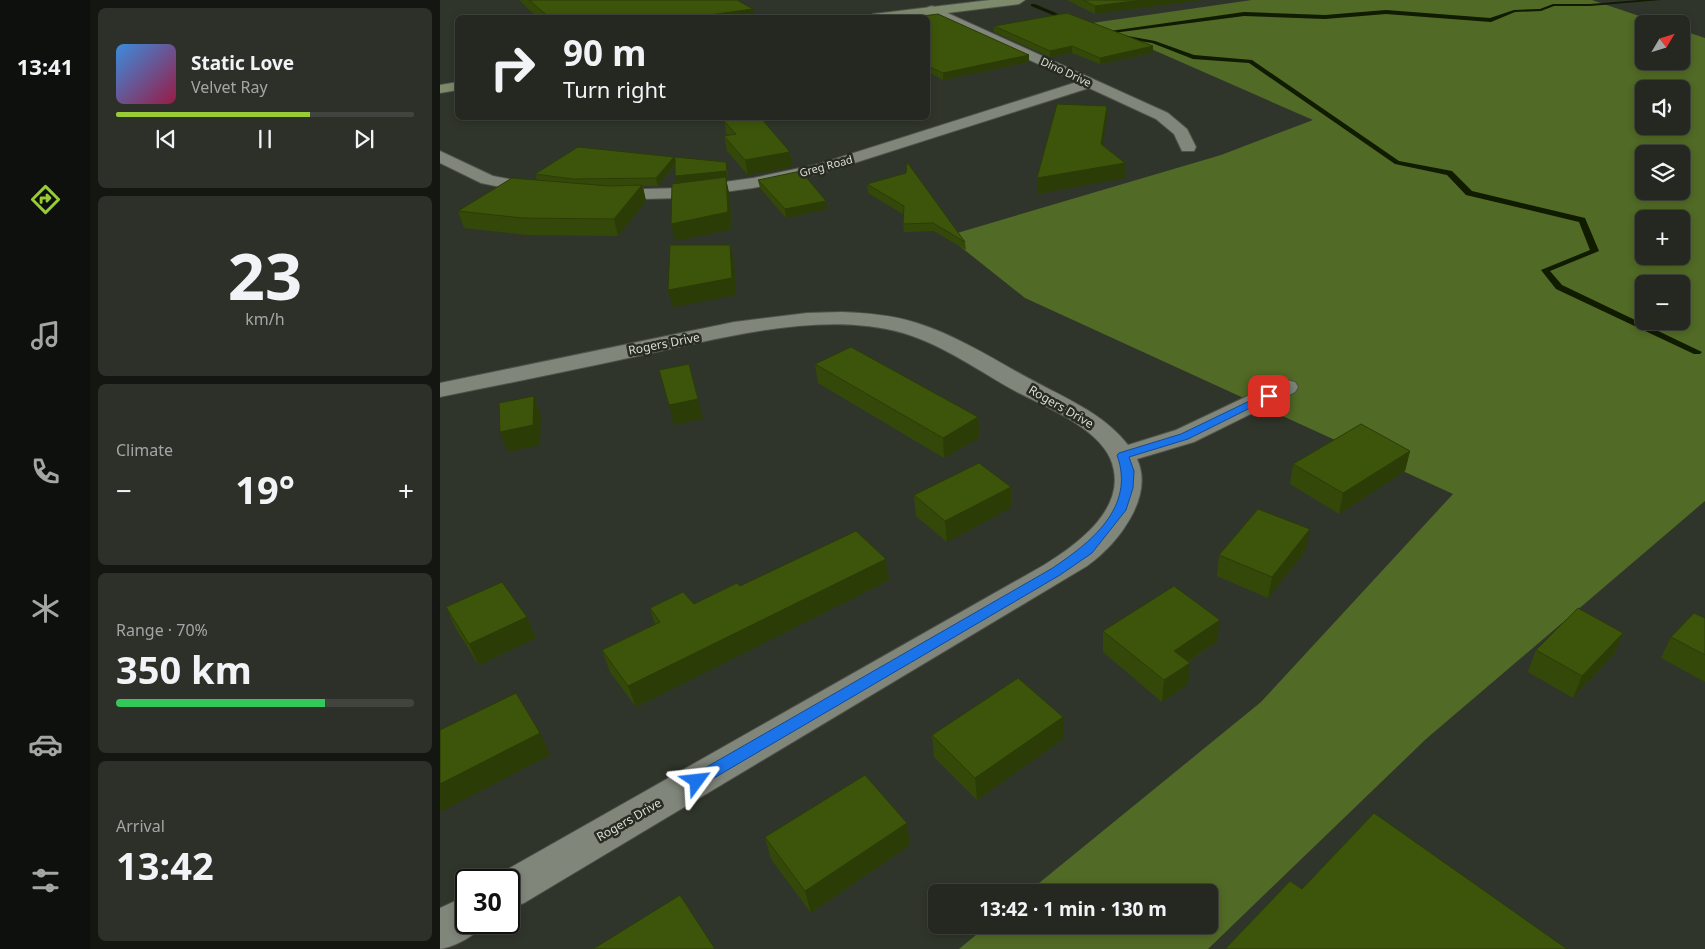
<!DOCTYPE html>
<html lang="en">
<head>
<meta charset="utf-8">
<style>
	:root { --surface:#242820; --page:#2c3029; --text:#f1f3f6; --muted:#a3a6a5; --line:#41443e; --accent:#99cb36 }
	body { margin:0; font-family:"Noto Sans",sans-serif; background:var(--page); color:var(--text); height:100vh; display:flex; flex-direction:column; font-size:19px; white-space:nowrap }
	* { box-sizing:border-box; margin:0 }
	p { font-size:16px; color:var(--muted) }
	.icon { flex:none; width:28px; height:28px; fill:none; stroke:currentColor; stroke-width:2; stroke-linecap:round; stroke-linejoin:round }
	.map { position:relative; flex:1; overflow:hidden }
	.details { display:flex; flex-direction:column; gap:8px; padding:8px; background:#141612; width:350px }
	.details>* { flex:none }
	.banner { position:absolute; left:15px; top:15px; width:475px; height:105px; border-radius:8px; box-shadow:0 2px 8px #0003,0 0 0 1px var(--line); background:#242820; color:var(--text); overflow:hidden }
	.needle { width:32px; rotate:52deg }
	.buttons { position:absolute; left:1195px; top:15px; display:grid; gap:10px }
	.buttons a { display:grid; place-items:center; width:55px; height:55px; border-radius:8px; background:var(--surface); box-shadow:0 2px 8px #0003,0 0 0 1px var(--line); font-size:25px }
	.speed { position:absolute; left:15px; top:869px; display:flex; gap:10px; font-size:25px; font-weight:700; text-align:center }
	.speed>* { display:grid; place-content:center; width:65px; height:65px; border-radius:50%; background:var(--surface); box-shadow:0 2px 8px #0003,0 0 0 1px var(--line); line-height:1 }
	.speed .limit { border:2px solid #111; border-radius:8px; background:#fff; color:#111 }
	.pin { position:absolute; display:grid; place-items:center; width:42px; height:42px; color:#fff; margin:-21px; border-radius:10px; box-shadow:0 2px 8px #0006 }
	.me { position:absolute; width:55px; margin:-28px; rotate:60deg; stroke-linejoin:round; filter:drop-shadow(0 0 4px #0008) }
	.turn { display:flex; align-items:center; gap:18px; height:105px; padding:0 25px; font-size:22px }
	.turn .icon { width:65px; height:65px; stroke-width:2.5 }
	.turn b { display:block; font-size:35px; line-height:42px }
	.big { font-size:38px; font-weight:700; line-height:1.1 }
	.details .tile { flex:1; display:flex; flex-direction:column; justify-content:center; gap:8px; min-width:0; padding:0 18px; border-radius:8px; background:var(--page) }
	.details .dial { align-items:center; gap:0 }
	.dial b { font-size:65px; line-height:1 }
	.song { display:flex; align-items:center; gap:15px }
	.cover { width:60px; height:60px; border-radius:8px; background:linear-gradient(135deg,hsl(210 70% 55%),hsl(340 70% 35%)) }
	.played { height:5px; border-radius:2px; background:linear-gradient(90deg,var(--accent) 65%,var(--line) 65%) }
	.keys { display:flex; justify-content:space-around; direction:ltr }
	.heat { display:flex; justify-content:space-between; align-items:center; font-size:28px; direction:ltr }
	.charge { height:8px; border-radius:4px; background:linear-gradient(90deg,#34c759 70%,var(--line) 0) }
	.trip { position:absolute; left:488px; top:884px; width:290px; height:50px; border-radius:8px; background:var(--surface); box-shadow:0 2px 8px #0003,0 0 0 1px var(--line); font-weight:700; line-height:50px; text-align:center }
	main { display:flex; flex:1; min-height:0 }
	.menu { display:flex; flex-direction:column; width:90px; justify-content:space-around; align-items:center; background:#0e100d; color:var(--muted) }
	.menu .icon { width:35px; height:35px }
	.menu .active { color:var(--accent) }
	.menu b { font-size:22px; color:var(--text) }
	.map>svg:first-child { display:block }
	.forest { fill:#516a25; fill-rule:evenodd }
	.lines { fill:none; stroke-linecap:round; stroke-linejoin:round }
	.stream { fill:#101b00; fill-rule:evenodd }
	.street-casing { stroke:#4e524a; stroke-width:2 }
	.secondary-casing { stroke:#4e524a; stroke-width:2 }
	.street { fill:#81867b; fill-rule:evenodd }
	.secondary { fill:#7d8a6b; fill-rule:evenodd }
	.wall { fill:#344909 }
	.shaded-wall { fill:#2b3c07 }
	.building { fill:#3d550a; stroke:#2b3c07 }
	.route { fill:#1a73e8; stroke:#114b97 }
	.labels { text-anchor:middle; stroke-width:5; stroke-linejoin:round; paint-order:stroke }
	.far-street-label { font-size:11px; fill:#daddd7; stroke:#272b21 }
	.street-label { font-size:12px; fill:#daddd7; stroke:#272b21 }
</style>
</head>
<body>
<main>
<nav class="menu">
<b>13:41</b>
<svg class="icon active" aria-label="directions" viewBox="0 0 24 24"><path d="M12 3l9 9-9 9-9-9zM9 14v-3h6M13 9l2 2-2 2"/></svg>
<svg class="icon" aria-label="music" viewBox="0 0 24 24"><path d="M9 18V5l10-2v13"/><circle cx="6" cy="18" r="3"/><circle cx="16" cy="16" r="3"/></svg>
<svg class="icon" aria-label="phone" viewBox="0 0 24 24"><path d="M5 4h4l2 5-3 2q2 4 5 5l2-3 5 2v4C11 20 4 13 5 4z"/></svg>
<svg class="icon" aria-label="climate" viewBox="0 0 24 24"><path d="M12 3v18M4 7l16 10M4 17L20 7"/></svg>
<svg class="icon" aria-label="car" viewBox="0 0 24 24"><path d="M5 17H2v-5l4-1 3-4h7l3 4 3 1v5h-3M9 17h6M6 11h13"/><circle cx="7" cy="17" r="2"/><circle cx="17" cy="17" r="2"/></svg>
<svg class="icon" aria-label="filters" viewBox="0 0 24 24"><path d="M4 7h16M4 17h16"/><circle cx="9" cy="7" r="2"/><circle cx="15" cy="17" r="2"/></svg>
</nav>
<section class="details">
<div class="tile">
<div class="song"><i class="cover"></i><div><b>Static Love</b><p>Velvet Ray</p></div></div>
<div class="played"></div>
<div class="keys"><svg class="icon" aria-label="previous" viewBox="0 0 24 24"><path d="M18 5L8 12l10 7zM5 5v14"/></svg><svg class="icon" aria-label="pause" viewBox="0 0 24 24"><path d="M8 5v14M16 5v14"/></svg><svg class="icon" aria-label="next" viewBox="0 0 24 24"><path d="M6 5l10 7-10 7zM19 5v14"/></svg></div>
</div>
<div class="tile dial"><b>23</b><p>km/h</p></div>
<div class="tile"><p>Climate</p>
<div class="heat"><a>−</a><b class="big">19°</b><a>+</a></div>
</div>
<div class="tile"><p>Range · 70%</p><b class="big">350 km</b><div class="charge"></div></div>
<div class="tile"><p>Arrival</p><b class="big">13:42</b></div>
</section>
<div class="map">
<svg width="1265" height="949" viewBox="0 0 1265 949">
	<rect width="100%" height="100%" fill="#30352b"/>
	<path class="forest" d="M812,0H1152L1223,24H1204V61H1241V30L1265,38V501L986,739L768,949H519L548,925H769V892H588L821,702L1013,494L585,298L507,236L781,155L873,120L652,23ZM1204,89H1241V126H1204ZM1204,154H1241V191H1204ZM1204,219H1241V256H1204ZM1204,284H1241V321H1204Z"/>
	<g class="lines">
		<g class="stream">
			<polygon points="1199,0 1221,0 1150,6 1114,6 1101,11 1075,12 1051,22 946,14 885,19 804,16 673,33 670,31 804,12 885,15 946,10 1050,18 1074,10 1100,9 1113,4 1150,4"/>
			<polygon points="591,4 595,4 632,20 627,21 591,6"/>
			<polygon points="677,34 715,41 754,55 812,60 959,161 1012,171 1032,191 1145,218 1159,251 1110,271 1122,285 1262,352 1260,354 1254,354 1116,289 1101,270 1150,250 1139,222 1026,195 1007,175 955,164 809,63 753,59 712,43 675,37"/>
		</g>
		<g class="street-casing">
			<g id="street">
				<polygon points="492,6 728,113 747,129 756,147 754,151 742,151 734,134 716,119 649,88 383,173 313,188 241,198 166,200 160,199 157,195 160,191 166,190 241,188 313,178 379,164 637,82 488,13 486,10 488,7"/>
				<polygon points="0,151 53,176 105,186 108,190 105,194 99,195 41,183 0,163"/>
				<path d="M402,312C427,313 453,315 477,323C518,336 553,359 590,379C625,398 663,413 688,445L736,430L837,382L846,380L855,382L858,387L855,392L754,442L697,459C715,497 677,545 647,566L84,903L69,908V880H53L54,877L604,565C638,544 691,506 670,458C656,427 606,407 577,392C540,372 504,345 463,333C380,309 275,340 193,357C129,371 64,384 0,397V383L294,322L367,313Z"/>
				<path d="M26,896V922H44C38,935 14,947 0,949V908Z"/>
			</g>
		</g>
		<g class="secondary-casing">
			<g id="secondary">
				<polygon points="550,0 585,0 579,4 467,18 427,18 433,14"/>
				<polygon points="18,82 18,90 0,93 0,85"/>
			</g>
		</g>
		<use href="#street" class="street"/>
		<use href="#secondary" class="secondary"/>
	</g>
	<g class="wall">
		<polygon points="79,0 297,0 314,18 98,18"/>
		<polygon points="627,0 761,0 655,14"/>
		<polygon points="488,18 589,55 589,62 503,80 488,72"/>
		<polygon points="554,26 713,46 713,53 660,64 632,53 610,57 554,32"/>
		<polygon points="284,121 352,167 308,175 287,151 284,136 287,136"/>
		<polygon points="234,157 235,163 288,170 288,179 286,179 289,193 292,229 235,241 236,183 235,176 235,165 218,186 203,186 206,201 178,236 87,235 24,228 18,211 97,180 95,174"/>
		<polygon points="318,180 387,209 346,218 320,188"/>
		<polygon points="427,184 525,242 526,250 494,231 464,232 463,224 463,214 428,193"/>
		<polygon points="375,364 538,417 540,437 504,458 378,383"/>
		<polygon points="970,451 965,471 899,514 850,484 853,464"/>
		<polygon points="571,487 572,507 507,542 476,516 474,495"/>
		<polygon points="866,550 828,598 777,576 779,555"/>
		<polygon points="449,580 196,707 170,672 162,650 215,624 210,608 254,604 300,586"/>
		<polygon points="6,607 87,617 96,638 39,665 16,629"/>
		<polygon points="1265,618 1265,682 1221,658 1231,637"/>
		<polygon points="663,631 777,641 748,662 750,663 748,684 722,702 663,652"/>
		<polygon points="1183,633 1174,654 1133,698 1088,672 1096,650"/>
		<polygon points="623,717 623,739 537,800 494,757 492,735"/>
		<polygon points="467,823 470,845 371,913 331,859 325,837"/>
	</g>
	<g class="shaded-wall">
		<polygon points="702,0 761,0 655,14 655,6"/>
		<polygon points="313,9 314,18 247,18"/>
		<polygon points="632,46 632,53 610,57 610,51"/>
		<polygon points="713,46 713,53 660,64 660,58"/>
		<polygon points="589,55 589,62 503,80 503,73"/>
		<polygon points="667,106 667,119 660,158 661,144"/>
		<polygon points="350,152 352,167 308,175 305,160"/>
		<polygon points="234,157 235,164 218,186 216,178"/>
		<polygon points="286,162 288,179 286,179 289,193 292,229 235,241 231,224 236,184 235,176"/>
		<polygon points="685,163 685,178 597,194 597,178"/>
		<polygon points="202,185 206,201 178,236 174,219"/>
		<polygon points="386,201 387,209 346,218 345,209"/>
		<polygon points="290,245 294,262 296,295 233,307 228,290"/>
		<polygon points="94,396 101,416 100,445 68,452 60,432"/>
		<polygon points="258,399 263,419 234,425 229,405"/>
		<polygon points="538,417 540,437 504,458 503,438"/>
		<polygon points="970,451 965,471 899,514 903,493"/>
		<polygon points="571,487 572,507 507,542 505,521"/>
		<polygon points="870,529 866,550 828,598 832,577"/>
		<polygon points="446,559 449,580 196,707 188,686"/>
		<polygon points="87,617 96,638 39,665 29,644"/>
		<polygon points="780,620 777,641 733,672 734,651"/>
		<polygon points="1183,633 1174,654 1133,698 1142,676"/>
		<polygon points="750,663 748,684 722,702 724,680"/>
		<polygon points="623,717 623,739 537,800 535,778"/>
		<polygon points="100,733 110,755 0,812 0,784"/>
		<polygon points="467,823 470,845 371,913 365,891"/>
	</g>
	<g class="building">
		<polygon points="89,0 297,0 313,9 247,18 110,18"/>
		<polygon points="643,0 702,0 655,6"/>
		<polygon points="627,13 713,46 660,58 632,46 610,51 554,26"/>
		<polygon points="498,14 589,55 503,73 488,66 488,18 468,18"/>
		<polygon points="617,104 667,106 661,144 685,163 597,178"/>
		<polygon points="299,118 321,118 350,152 305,160 284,136 296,134 284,121"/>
		<polygon points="138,147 234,157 216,178 133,179 95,174"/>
		<polygon points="235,157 286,162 287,171 235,176"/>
		<polygon points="467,162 525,242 493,223 463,224 464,206 427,184 466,173"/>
		<polygon points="361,171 386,201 345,209 318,180"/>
		<polygon points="286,177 288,212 231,224 232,184"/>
		<polygon points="72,178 169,186 202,185 174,219 82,218 18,211"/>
		<polygon points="230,245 290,245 292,278 228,290"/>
		<polygon points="411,347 538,417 503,438 375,364"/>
		<polygon points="249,364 258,399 229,405 219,370"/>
		<polygon points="94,396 93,425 60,432 59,403"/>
		<polygon points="921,424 970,451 903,493 853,464"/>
		<polygon points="539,463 571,487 505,521 474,495"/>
		<polygon points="818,509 870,529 832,577 779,555"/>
		<polygon points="416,531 446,559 188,686 162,650 220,622 210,608 243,592 254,604 297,583 300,586"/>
		<polygon points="62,582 87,617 29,644 6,607"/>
		<polygon points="734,586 780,620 734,651 750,663 724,680 663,631"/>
		<polygon points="1138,608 1183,633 1142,676 1096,650"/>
		<polygon points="1254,613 1265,618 1265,655 1231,637"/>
		<polygon points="578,678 623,717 535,778 492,735"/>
		<polygon points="76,693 100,733 0,784 0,730"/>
		<polygon points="425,775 467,823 365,891 325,837"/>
		<polygon points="934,813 1127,949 785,949 850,881 862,889"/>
		<polygon points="240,895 275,949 153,949"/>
	</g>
	<path class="route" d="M826,393H829L834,396L748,439L689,457L694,471L693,488L686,510L652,553L620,575L262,785L257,787L251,785L249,781L251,776L611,569C650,543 696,508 677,455L679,453L741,434Z"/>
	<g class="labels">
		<g class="far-street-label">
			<text transform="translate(626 72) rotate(25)" y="4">Dino Drive</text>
			<text transform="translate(386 166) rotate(-15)" y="4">Greg Road</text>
		</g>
		<g class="street-label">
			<text transform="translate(224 344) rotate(-11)" y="4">Rogers Drive</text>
			<text transform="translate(621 407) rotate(30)" y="4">Rogers Drive</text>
			<text transform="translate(189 820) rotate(-30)" y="4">Rogers Drive</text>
		</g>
	</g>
</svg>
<div class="buttons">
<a><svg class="needle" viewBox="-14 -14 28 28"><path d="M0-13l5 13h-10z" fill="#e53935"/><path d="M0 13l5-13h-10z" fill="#a3a6a5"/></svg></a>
<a><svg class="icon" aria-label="sound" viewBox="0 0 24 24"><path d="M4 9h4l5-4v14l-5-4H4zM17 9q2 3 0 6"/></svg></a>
<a><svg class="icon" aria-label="layers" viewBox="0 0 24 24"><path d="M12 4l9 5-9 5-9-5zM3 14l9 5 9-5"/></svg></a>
<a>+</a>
<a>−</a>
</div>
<div class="speed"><div class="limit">30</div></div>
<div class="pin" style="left:829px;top:396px;background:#d93025"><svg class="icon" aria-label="arrive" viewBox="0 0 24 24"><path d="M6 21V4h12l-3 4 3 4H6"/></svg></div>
<svg class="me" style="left:257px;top:781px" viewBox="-20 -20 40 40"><path d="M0-17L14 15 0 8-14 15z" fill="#1a73e8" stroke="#fff" stroke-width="4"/></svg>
<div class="trip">13:42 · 1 min · 130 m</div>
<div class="banner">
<div class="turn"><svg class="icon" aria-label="right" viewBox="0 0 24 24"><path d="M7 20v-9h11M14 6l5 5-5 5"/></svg><div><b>90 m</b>Turn right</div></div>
</div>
</div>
</main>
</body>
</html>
